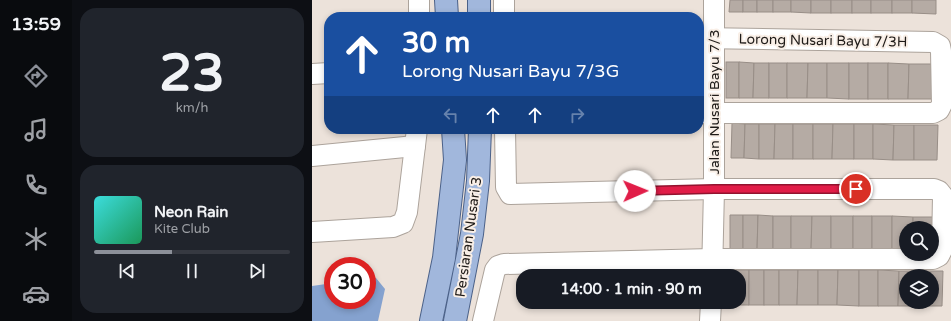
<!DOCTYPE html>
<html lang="en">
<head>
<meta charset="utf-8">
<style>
	:root { --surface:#171b24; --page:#20242c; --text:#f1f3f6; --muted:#9ea1a6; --line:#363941; --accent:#8c9099 }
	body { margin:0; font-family:"Varela Round",sans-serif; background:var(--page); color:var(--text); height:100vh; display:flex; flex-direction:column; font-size:15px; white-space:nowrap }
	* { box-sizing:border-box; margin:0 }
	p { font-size:13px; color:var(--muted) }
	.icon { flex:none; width:22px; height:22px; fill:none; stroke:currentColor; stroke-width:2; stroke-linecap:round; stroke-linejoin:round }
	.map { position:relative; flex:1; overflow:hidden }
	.sheet { display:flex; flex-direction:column; gap:8px; padding:8px; background:#0d0f14; width:240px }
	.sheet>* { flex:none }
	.hud { position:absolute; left:12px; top:12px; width:380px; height:122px; border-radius:16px; box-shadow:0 2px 6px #0003; background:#1a4fa0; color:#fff; overflow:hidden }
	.fabs { position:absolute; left:587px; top:221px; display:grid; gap:8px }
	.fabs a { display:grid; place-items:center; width:40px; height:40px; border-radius:50%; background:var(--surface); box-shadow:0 2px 6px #0003; font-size:20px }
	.speed { position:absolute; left:12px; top:257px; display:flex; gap:8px; font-size:20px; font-weight:700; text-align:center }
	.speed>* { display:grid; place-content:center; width:52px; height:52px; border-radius:50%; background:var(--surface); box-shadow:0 2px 6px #0003; line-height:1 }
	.speed .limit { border:6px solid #d22; background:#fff; color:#111 }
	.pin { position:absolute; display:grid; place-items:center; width:34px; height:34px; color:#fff; margin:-17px; border:2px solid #fff; border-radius:50%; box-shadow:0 1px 4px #0007 }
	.me { position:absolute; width:44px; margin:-22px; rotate:89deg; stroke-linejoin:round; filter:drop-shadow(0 0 3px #0008) }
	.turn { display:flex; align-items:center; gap:14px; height:84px; padding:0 12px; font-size:18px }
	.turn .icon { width:52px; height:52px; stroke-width:2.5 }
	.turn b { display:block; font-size:28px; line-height:34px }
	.lanes { display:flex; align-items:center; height:38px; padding:0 12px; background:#0003; justify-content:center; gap:20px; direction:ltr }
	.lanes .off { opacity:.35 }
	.sheet .widget { flex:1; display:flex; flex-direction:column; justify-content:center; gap:6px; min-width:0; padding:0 14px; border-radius:16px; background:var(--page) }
	.sheet .dial { align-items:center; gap:0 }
	.dial b { font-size:52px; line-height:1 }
	.song { display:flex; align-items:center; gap:12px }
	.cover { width:48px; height:48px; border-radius:6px; background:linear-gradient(135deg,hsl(180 70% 55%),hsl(150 70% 35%)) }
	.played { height:4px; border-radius:2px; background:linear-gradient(90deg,var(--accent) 40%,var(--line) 40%) }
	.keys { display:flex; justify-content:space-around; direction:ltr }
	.trip { position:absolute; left:204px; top:269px; width:230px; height:40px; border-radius:16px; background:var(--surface); box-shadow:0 2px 6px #0003; font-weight:800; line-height:40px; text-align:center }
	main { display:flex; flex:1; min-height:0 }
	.menu { display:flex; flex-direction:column; width:72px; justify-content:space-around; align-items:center; background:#090b0e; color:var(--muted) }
	.menu .icon { width:28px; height:28px }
	.menu .active { color:var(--accent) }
	.menu b { font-size:18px; color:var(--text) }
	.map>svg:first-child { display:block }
	.water { fill:#85a2cf }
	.building { fill:#b5aba4; stroke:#988e87 }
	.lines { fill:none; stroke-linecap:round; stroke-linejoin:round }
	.minor-casing { stroke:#aca39b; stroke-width:22 }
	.major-casing { stroke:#4b6188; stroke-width:24 }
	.minor { stroke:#fff; stroke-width:20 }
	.major { stroke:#a1b7dc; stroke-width:22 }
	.route-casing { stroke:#92132f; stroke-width:10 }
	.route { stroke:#e11d48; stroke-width:7 }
	.labels { text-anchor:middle; stroke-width:4; stroke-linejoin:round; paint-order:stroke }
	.street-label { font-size:14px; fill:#1f1b18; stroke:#f9efe7 }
</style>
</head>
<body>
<main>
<nav class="menu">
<b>13:59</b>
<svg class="icon active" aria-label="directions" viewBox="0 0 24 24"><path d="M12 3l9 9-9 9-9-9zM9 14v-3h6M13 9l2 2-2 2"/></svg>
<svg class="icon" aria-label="music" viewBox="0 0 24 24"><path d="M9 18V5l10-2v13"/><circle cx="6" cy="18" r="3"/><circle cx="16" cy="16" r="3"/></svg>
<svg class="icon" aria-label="phone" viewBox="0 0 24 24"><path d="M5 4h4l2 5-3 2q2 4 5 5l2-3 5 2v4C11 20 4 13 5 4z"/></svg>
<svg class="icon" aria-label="climate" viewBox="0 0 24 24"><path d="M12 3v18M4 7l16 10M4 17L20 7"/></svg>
<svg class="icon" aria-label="car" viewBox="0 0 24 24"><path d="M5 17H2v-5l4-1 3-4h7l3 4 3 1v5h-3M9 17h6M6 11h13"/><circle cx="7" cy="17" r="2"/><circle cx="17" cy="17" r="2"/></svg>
</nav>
<section class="sheet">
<div class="widget dial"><b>23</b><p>km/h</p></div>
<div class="widget">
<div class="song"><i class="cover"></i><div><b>Neon Rain</b><p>Kite Club</p></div></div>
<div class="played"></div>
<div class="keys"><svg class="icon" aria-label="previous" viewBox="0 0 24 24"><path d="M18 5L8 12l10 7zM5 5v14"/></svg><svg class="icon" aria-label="pause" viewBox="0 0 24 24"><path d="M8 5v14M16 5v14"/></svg><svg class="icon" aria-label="next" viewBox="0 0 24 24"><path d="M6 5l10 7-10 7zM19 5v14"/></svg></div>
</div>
</section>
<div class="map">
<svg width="639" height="321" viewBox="0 0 639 321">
	<rect width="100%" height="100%" fill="#ece2da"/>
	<polygon class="water" points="64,278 73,289 66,321 0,321 0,286 21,283 21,300 55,300 55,279"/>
	<g class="building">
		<polygon points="418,0 431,0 431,12 417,12"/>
		<rect x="431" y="0" width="14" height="12"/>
		<rect x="445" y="0" width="16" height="12"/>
		<rect x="461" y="0" width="18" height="12"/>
		<polygon points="479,0 499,0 499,13 479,12"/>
		<rect x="499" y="0" width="20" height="13"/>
		<rect x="519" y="0" width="21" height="13"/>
		<rect x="540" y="0" width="19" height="13"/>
		<rect x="559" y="0" width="21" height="13"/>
		<rect x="580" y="0" width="20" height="13"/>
		<polygon points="600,0 624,0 624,14 600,13"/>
		<rect x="414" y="62" width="13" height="36"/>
		<polygon points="427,62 442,63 441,98 427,98"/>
		<polygon points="442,63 457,63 457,98 441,98"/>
		<rect x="457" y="63" width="18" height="35"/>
		<polygon points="475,63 496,63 495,98 475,98"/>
		<polygon points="496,63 515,63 515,98 495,98"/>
		<polygon points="515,63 537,63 537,99 515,98"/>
		<rect x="537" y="63" width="19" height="36"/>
		<rect x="556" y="63" width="20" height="36"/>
		<polygon points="576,63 597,64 596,99 576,99"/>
		<polygon points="597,64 620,64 620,99 596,99"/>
		<polygon points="420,123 433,124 432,158 419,158"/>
		<polygon points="433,124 447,124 447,159 432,158"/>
		<polygon points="447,124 463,124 462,159 447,159"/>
		<polygon points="463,124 481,124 481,159 462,159"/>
		<rect x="481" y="124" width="20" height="35"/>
		<polygon points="501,124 521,124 520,159 501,159"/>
		<polygon points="521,124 542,124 542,159 520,159"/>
		<rect x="542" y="124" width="19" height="35"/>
		<polygon points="561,124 582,125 581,160 561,159"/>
		<polygon points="582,125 602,125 602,160 581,160"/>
		<polygon points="602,125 626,125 625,160 602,160"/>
		<polygon points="418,215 431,215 431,251 418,250"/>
		<polygon points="431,215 446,215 445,251 431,251"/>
		<polygon points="446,215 461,216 461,251 445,251"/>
		<rect x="461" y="216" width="18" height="35"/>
		<polygon points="479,216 500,216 499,251 479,251"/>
		<polygon points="500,216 519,216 519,251 499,251"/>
		<rect x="519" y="216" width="22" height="35"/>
		<polygon points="541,216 560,216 560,252 541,251"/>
		<rect x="560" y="216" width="20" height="36"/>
		<polygon points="580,216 601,217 601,228 594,228 594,252 580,252"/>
		<polygon points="601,217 624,217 620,252 620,228 601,228"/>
		<polygon points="424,270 437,270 437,305 424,305 424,302 427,302 427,276 424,276"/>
		<rect x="437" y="270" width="15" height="35"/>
		<rect x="452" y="270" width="15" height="35"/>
		<polygon points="467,270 486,270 485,305 467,305"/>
		<polygon points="486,270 506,270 506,305 485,305"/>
		<polygon points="506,270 526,270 525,305 506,305"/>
		<polygon points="526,270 547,270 547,306 525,305"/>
		<rect x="547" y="270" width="19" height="36"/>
		<polygon points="566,270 587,271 586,306 566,306"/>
		<polygon points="587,271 607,271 607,276 594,276 594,302 607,302 607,306 586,306"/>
		<polygon points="607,271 631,271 630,306 607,306 607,302 620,302 620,276 607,276"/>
	</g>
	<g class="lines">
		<g class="minor-casing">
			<g id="minor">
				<polyline points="107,0 107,17"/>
				<polyline points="192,17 192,0"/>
				<polyline points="387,38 621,42 628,46 629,51 630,104 627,110 621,113 387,113"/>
				<polyline points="0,74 17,73"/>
				<polyline points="0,156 103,146"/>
				<polyline points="0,232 81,227 91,223 95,212 105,129"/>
				<polyline points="400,276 402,189 402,0"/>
				<polyline points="171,321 183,270 186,266 192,264 400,259 621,259 627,256 630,250 631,196 627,191 622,189 402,189 198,194 194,187 193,129"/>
				<polyline points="398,321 399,302"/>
			</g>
		</g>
		<g class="major-casing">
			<g id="major">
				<polyline points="134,0 135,17"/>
				<polyline points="167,17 167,0"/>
				<polyline points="119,321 132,258 143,160 141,129"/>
				<polyline points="143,321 160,234 166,181 168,129"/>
			</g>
		</g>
		<use href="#minor" class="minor"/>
		<use href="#major" class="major"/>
	</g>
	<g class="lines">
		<g class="route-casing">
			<polyline id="route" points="323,191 402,189 544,189"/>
		</g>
		<use href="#route" class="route"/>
	</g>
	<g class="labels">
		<g class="street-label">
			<text transform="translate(511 40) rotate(1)" y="5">Lorong Nusari Bayu 7/3H</text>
			<text transform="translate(402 102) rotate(-90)" y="5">Jalan Nusari Bayu 7/3</text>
			<text transform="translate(156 237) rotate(-82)" y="5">Persiaran Nusari 3</text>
		</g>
	</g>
</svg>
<div class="fabs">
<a><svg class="icon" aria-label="search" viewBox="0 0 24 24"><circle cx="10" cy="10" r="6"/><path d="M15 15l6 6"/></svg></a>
<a><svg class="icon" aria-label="layers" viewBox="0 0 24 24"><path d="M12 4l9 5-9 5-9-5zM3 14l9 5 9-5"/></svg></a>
</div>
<div class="speed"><div class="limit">30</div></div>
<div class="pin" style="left:544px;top:189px;background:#d93025"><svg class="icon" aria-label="arrive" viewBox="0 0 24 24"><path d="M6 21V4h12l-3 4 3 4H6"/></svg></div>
<svg class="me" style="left:323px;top:191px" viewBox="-20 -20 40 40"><circle r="19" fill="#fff"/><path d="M0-13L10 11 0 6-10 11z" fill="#e11d48"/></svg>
<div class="trip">14:00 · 1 min · 90 m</div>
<div class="hud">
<div class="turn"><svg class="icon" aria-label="ahead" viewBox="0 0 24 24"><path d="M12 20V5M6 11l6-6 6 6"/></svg><div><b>30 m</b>Lorong Nusari Bayu 7/3G</div></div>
<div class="lanes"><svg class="icon off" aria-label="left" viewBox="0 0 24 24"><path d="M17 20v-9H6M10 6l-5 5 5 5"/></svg><svg class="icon" aria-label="ahead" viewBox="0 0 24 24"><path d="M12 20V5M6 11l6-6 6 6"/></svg><svg class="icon" aria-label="ahead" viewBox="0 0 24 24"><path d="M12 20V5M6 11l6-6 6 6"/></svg><svg class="icon off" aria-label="right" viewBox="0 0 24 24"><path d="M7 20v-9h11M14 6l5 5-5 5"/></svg></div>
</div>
</div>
</main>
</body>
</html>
